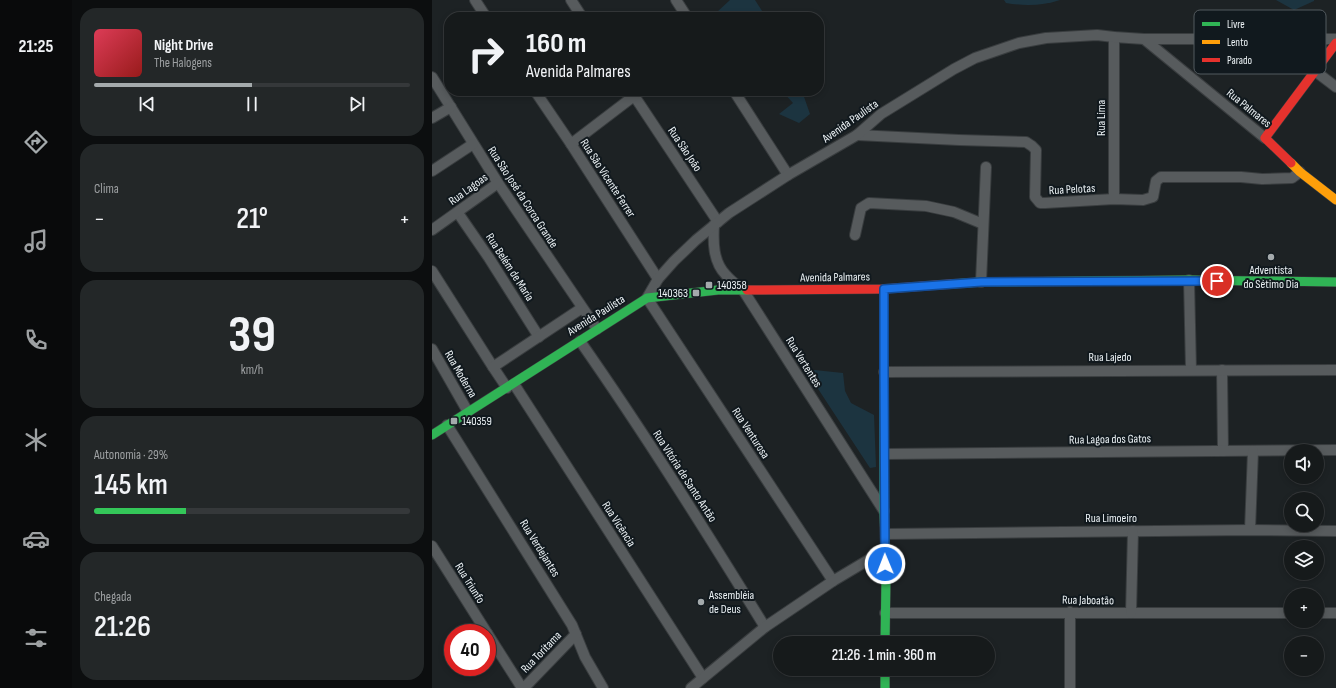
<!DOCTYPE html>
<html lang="pt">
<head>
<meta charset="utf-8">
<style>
	:root { --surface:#161a1b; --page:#232728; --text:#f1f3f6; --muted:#9ea1a3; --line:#35383a; --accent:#a4aaac }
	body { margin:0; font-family:"Sofia Sans Condensed",sans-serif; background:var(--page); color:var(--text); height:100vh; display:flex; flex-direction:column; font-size:15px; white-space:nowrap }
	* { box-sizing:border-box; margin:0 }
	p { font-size:13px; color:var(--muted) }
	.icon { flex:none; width:22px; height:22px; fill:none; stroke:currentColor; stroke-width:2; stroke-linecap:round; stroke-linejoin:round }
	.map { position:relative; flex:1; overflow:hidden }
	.sheet { display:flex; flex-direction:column; gap:8px; padding:8px; background:#0c0e0f; width:360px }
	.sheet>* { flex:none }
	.top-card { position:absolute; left:12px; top:12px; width:380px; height:84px; border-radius:16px; box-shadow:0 2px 6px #0003,0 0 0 1px var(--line); background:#161a1b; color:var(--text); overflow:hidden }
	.tools { position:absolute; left:852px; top:444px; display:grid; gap:8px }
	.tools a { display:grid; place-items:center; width:40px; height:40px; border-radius:50%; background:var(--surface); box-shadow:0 2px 6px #0003,0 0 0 1px var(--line); font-size:20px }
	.speed { position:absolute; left:12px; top:624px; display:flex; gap:8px; font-size:20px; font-weight:700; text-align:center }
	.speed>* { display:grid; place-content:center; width:52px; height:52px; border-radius:50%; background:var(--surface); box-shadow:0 2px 6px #0003,0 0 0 1px var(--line); line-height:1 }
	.speed .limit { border:6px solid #d22; background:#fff; color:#111 }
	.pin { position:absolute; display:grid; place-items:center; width:34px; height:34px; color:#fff; margin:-17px; border:2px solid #fff; border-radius:50%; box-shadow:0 1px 4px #0007 }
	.me { position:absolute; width:44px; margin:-22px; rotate:359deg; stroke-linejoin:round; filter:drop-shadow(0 0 3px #0008) }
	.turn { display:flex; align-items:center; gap:14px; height:84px; padding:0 16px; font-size:18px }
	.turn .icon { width:52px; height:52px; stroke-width:2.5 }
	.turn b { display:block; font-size:28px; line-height:34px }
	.big { font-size:30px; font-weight:600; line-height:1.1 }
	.sheet .widget { flex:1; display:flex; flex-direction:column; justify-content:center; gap:6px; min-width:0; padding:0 14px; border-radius:16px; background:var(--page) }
	.sheet .dial { align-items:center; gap:0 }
	.dial b { font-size:52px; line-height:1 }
	.song { display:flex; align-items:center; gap:12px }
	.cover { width:48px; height:48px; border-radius:6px; background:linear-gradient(135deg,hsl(350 70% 55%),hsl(0 70% 35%)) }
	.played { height:4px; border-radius:2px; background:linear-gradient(90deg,var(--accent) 50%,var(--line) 50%) }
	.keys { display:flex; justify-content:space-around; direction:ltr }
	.heat { display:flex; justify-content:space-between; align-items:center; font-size:22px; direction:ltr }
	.charge { height:6px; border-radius:3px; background:linear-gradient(90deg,#34c759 29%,var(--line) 0) }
	.trip { position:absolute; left:341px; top:636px; width:222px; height:40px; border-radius:20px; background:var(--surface); box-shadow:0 2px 6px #0003,0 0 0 1px var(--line); font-weight:600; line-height:40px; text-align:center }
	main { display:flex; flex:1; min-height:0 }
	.tabs { display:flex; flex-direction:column; width:72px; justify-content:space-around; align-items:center; background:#090a0b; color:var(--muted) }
	.tabs .icon { width:28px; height:28px }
	.tabs .selected { color:var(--accent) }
	.tabs b { font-size:18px; color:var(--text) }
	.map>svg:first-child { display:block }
	.green { fill:#1c3440 }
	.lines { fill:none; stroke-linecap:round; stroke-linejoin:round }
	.street-casing { stroke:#393d3f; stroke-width:12 }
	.fast-casing { stroke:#393d3f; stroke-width:10 }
	.slow-casing { stroke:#393d3f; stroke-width:10 }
	.jam-casing { stroke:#393d3f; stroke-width:10 }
	.street { stroke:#575b5d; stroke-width:10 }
	.fast { stroke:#30b455; stroke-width:9 }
	.slow { stroke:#ff9f0a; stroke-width:9 }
	.jam { stroke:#e5322d; stroke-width:9 }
	.route-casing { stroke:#114b97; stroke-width:10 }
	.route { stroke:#1a73e8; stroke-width:7 }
	.poi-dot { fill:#a4aaac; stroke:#11191e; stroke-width:1.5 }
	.labels { text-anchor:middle; stroke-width:4; stroke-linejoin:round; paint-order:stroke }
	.street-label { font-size:12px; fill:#edf3f6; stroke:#11191e }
	.poi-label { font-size:12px; fill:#edf3f6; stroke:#11191e; text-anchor:start }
	.key { fill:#11191e; stroke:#535a5f; stroke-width:1 }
	.key-label { font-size:11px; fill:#edf3f6 }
</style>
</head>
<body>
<main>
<nav class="tabs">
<b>21:25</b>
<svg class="icon selected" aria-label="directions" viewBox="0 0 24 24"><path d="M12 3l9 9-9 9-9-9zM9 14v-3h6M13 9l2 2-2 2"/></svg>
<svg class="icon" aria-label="music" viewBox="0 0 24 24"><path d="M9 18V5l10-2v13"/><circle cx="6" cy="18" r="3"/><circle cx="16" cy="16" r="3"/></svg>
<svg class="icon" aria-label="phone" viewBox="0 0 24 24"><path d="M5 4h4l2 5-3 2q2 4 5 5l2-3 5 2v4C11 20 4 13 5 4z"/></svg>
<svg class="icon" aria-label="climate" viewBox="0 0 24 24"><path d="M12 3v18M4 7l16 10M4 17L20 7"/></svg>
<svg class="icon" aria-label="car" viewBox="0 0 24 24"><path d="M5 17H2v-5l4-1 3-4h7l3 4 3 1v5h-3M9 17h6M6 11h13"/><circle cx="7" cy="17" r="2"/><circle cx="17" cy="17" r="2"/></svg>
<svg class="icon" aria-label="filters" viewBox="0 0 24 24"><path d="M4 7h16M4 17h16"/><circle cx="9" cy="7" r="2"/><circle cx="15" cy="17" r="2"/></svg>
</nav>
<section class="sheet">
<div class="widget">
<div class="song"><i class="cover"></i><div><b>Night Drive</b><p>The Halogens</p></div></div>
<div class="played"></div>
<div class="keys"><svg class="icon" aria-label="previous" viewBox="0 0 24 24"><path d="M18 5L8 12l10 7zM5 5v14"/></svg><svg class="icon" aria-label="pause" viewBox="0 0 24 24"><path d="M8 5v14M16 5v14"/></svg><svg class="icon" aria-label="next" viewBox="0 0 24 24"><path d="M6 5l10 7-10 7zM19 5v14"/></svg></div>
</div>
<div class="widget"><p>Clima</p>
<div class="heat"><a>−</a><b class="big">21°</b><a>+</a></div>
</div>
<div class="widget dial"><b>39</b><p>km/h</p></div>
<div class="widget"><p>Autonomia · 29%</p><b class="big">145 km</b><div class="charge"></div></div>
<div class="widget"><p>Chegada</p><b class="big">21:26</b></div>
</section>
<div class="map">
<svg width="904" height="688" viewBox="0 0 904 688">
	<rect width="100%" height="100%" fill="#1d2224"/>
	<g class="green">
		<polygon points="298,0 323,0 334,17 288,17 285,12"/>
		<path d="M572,0H628C611,6 591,6 574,3Z"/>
		<polygon points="844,0 882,0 882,1 862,10"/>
		<polygon points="350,91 370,91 378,114 367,123 347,114 361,103"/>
		<polygon points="373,369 411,373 413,391 419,403 442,415 444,467 438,468"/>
	</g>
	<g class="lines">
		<g class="street-casing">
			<g id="street">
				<polyline points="43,0 54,17"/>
				<polyline points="139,0 150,17"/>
				<polyline points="244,0 255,17"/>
				<polyline points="712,39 833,138"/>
				<polyline points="883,71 904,87"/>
				<polyline points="0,77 66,183 165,329"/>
				<polyline points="103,91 139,144 226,279"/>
				<polyline points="199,91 286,222"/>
				<polyline points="302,91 356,175"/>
				<polyline points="0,118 19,107"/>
				<polyline points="425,135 527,140 594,142 600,146 604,150 603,197 608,203 613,203 682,199 711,200 721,197 724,181 729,177 809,177 830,179 860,178 868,172"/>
				<polyline points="139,144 202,96"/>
				<polyline points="0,171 41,144"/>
				<polyline points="682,199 682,37"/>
				<polyline points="26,213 57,258 107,337"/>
				<path d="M282,225C281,242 281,262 294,275C299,281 305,285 311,290L452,511"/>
				<polyline points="0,230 66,183"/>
				<polyline points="423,235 429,208 437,203 494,206 522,212 551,224"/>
				<polyline points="0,271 61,367 75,388"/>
				<polyline points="757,280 759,370"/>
				<polyline points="549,282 554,167"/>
				<path d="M148,341C213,434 273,530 333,627"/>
				<polyline points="0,349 36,412"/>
				<polyline points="61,367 150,308"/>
				<polyline points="790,370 791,451"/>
				<polyline points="452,372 904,370"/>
				<polyline points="82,384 271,678"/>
				<polyline points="15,425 140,625 153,657 171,688"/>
				<polyline points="453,454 904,450"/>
				<polyline points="818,530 821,451"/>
				<polyline points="454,534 818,530 904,531"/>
				<polyline points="0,546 55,633"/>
				<polyline points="401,581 215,298 226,279 242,261 264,240 297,213 356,175 425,135 449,114 522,69 543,58 587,43 614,38 665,35 682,37 712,39 904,39"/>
				<polyline points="638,612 638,688"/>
				<polyline points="453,613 859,613"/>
				<polyline points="699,613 701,531"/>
				<polyline points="885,613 904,613"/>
				<polyline points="55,633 90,688"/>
				<polyline points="92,688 144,634"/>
				<polyline points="259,688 333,627 401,581 453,550"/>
			</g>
		</g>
		<g class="fast-casing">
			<g id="fast">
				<polyline points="519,284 549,282 757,280 904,282"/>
				<polyline points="452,289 452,511 454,578 453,643"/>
				<polyline points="0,435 215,298 286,290 315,290"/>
				<polyline points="453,669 453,688"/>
			</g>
		</g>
		<g class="slow-casing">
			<polyline id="slow" points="859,163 868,172 904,200"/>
		</g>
		<g class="jam-casing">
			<g id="jam">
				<polyline points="859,163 833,138 904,43"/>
				<polyline points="315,290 452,289 519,284"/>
			</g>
		</g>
		<use href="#street" class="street"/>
		<use href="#fast" class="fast"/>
		<use href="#slow" class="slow"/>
		<use href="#jam" class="jam"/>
	</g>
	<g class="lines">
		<g class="route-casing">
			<polyline id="route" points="453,564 452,372 452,289 549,282 785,281"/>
		</g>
		<use href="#route" class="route"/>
	</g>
	<g class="poi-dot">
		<circle cx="839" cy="257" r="4"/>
		<rect x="273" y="281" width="8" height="8" rx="2"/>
		<rect x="260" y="289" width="8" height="8" rx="2"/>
		<rect x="18" y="417" width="8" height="8" rx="2"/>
		<circle cx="269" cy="602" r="4"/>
	</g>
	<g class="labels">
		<g class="street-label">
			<text transform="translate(817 108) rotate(39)" y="4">Rua Palmares</text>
			<text transform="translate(669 118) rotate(-90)" y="4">Rua Lima</text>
			<text transform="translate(418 121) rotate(-35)" y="4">Avenida Paulista</text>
			<text transform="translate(253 149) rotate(56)" y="4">Rua São João</text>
			<text transform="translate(176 178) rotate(57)" y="4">Rua Sâo Vicente Ferrer</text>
			<text transform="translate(36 189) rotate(-36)" y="4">Rua Lagoas</text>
			<text transform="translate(640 189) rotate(-3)" y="4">Rua Pelotas</text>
			<text transform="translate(91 197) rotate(57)" y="4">Rua São José da Coroa Grande</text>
			<text transform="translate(78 267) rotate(57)" y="4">Rua Belém de Maria</text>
			<text transform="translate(403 277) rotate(-1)" y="4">Avenida Palmares</text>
			<text transform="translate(164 315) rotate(-32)" y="4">Avenida Paulista</text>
			<text x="678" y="361">Rua Lajedo</text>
			<text transform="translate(372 362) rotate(58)" y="4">Rua Vertentes</text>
			<text transform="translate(29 374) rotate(60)" y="4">Rua Moderna</text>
			<text transform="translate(319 433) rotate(57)" y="4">Rua Venturosa</text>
			<text transform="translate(678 439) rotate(-1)" y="4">Rua Lagoa dos Gatos</text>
			<text transform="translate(253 476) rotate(57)" y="4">Rua Vitória de Santo Antão</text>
			<text x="679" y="522">Rua Limoeiro</text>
			<text transform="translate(187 524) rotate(57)" y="4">Rua Vicência</text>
			<text transform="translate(108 548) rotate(58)" y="4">Rua Verdejantes</text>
			<text transform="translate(38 583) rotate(58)" y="4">Rua Triunfo</text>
			<text transform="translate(656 600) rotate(1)" y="4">Rua Jaboatão</text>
			<text transform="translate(109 652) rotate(-46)" y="4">Rua Toritama</text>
		</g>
		<g class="poi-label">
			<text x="839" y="274" text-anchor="middle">Adventista<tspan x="839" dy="14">do Sétimo Dia</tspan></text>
			<text x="285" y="289">140358</text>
			<text x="256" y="297" text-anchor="end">140363</text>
			<text x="30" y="425">140359</text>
			<text x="277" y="599">Assembléia<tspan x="277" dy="14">de Deus</tspan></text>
		</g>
	</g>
	<rect x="762" y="10" width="132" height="64" rx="6" class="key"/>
	<rect x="770" y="22" width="18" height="4" fill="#30b455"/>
	<rect x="770" y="40" width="18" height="4" fill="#ff9f0a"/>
	<rect x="770" y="58" width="18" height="4" fill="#e5322d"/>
	<g class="key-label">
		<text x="795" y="28">Livre</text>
		<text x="795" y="46">Lento</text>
		<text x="795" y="64">Parado</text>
	</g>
</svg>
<div class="tools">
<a><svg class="icon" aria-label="sound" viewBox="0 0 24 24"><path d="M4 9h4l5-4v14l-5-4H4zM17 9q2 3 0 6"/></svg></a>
<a><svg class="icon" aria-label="search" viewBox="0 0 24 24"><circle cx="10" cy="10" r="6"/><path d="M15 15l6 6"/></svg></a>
<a><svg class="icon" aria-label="layers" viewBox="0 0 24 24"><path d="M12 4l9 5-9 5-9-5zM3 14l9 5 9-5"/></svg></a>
<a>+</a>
<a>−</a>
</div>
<div class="speed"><div class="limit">40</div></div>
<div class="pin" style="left:785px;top:281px;background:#d93025"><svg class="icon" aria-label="arrive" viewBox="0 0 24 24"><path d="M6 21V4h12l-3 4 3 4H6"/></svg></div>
<svg class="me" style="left:453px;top:564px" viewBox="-20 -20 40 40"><circle r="17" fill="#1a73e8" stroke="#fff" stroke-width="3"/><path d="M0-11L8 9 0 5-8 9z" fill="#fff"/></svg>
<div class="trip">21:26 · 1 min · 360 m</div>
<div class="top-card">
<div class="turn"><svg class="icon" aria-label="right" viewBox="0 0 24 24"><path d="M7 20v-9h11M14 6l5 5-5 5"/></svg><div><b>160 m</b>Avenida Palmares</div></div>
</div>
</div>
</main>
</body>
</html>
